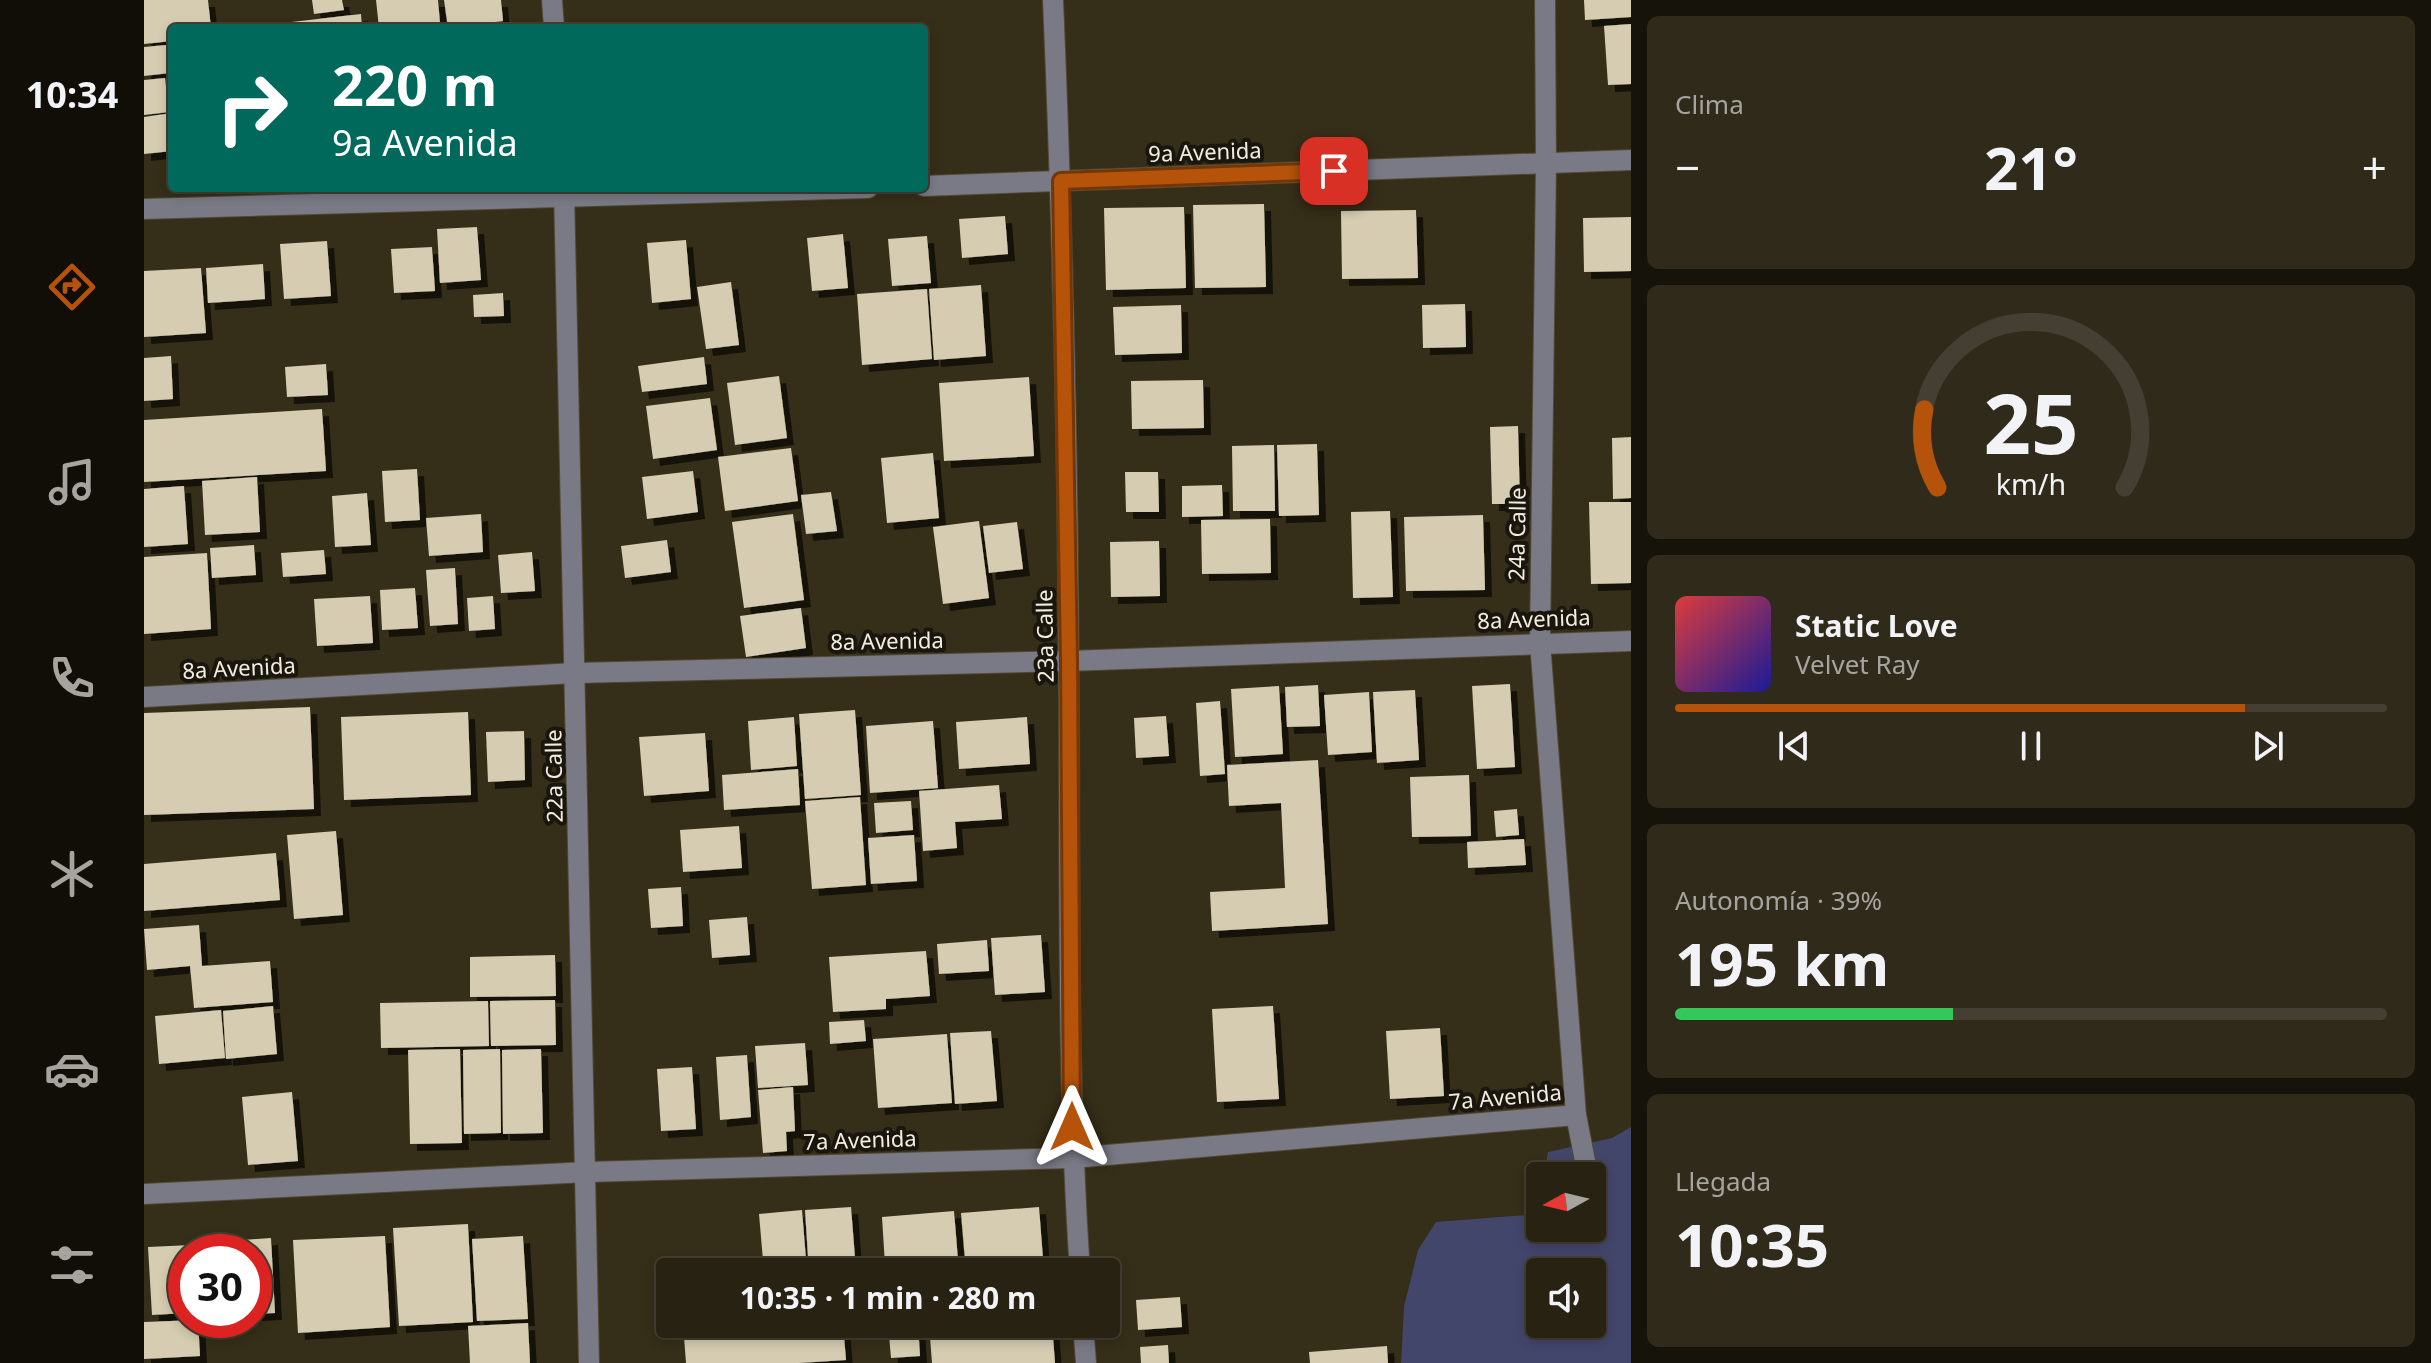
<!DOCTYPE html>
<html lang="es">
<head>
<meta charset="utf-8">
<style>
	:root { --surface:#282212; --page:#302a1b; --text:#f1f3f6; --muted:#a5a49f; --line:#443f32; --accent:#b45309 }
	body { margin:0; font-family:"Noto Sans",sans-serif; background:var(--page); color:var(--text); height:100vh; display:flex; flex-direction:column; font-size:30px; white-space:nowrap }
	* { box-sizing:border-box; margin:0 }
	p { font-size:26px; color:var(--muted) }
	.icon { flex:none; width:44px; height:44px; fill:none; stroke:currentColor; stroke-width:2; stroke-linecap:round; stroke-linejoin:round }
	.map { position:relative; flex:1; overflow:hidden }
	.details { display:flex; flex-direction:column; gap:16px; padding:16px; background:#16130a; width:800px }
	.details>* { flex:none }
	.banner { position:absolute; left:24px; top:24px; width:760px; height:168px; border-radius:8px; box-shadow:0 4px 12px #0003,0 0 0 2px var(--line); background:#00695c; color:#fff; overflow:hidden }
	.needle { width:52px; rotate:262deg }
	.controls { position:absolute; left:1382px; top:1162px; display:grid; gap:16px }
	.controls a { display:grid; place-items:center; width:80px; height:80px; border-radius:8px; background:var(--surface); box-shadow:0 4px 12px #0003,0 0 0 2px var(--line); font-size:40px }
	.speed { position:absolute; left:24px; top:1234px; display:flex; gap:16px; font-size:40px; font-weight:700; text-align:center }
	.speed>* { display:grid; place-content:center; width:104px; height:104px; border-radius:50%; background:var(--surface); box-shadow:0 4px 12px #0003,0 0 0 2px var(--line); line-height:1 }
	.speed .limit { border:12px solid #d22; background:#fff; color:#111 }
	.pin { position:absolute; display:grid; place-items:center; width:68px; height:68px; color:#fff; margin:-34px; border-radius:16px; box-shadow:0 4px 12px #0006 }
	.me { position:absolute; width:88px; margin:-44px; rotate:0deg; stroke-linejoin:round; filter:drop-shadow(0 0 6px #0008) }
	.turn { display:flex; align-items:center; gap:28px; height:168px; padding:0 32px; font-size:36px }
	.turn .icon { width:104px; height:104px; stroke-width:2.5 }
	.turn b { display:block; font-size:56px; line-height:68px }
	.big { font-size:60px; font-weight:700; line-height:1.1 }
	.details .widget { flex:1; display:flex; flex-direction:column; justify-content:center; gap:12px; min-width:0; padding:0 28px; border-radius:12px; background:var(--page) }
	.details .dial { align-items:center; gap:0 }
	.dial svg { height:208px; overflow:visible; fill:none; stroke:var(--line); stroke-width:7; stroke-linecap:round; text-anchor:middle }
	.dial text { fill:var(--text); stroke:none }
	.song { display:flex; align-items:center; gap:24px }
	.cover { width:96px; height:96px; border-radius:12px; background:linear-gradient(135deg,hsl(0 70% 55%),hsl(240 70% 35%)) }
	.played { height:8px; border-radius:4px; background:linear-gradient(90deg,var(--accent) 80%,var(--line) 80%) }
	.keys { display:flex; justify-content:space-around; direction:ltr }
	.heat { display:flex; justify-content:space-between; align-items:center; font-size:44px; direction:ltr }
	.charge { height:12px; border-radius:6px; background:linear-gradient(90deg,#34c759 39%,var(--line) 0) }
	.trip { position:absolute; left:512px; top:1258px; width:464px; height:80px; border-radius:8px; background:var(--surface); box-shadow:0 4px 12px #0003,0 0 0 2px var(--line); font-weight:700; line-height:80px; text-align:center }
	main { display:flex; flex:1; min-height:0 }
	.tab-bar { display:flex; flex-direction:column; width:144px; justify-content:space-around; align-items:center; background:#100e07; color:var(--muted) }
	.tab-bar .icon { width:56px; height:56px }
	.tab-bar .active { color:var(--accent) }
	.tab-bar b { font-size:36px; color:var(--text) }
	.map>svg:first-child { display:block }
	.water { fill:#43466b; fill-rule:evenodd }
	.building { fill:#d5ccb1; filter:url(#shadow) }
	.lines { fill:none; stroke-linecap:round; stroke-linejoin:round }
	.minor-casing { stroke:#4f4934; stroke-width:22 }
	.minor { stroke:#797a85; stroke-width:20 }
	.route-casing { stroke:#753606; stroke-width:20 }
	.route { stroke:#b45309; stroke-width:14 }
	.labels { text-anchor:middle; stroke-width:8; stroke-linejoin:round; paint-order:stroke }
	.street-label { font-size:22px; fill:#f2ede0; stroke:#1a160d }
</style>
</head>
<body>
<main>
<nav class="tab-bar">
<b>10:34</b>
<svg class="icon active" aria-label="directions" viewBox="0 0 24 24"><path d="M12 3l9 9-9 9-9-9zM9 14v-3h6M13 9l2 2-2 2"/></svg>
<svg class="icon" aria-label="music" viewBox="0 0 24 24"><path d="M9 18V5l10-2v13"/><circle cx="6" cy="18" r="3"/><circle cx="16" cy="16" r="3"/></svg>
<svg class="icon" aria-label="phone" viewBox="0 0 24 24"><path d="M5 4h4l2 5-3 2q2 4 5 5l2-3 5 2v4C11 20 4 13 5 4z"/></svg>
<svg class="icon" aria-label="climate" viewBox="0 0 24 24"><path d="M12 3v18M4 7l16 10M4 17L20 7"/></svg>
<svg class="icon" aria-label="car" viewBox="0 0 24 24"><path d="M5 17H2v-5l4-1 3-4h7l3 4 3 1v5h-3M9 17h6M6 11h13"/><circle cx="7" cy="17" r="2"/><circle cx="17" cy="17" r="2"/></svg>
<svg class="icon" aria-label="filters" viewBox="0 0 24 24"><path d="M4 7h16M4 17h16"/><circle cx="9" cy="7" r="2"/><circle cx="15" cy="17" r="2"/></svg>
</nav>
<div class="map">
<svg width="1487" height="1363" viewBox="0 0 1487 1363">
	<defs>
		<filter id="shadow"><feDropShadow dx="7" dy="7" stdDeviation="0" flood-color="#0009"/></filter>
	</defs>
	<rect width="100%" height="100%" fill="#352e18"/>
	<path class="water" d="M1487,1127V1363H1257L1260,1307L1274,1250L1292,1222L1394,1214L1396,1204V1228H1448V1176H1400L1404,1152L1468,1138ZM1396,1272H1448V1324H1396Z"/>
	<g class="building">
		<polygon points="0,0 64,0 67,28 28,28 28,41 0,44"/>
		<polygon points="168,0 198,0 200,10 170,14"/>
		<polygon points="232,0 294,0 296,23 235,28"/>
		<polygon points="300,0 357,0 359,21 304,28"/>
		<polygon points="1440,0 1487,0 1487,17 1441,20"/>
		<polygon points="217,14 218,28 140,28 139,23"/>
		<polygon points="1487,24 1487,84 1464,85 1460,26"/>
		<polygon points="22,45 26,73 0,76 0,47"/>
		<polygon points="21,78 25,112 0,115 0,80"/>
		<polygon points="28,113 28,151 0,154 0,117"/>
		<polygon points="1120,204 1122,287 1051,288 1049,205"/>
		<polygon points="1040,207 1042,288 962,290 960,208"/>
		<polygon points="1272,210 1274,278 1198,279 1197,211"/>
		<polygon points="861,216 864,254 818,258 815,219"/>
		<polygon points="1487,217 1487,271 1440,272 1439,218"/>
		<polygon points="333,227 337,280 296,283 293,229"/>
		<polygon points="699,234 704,288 668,291 663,238"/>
		<polygon points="783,236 787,283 748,286 744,239"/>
		<polygon points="542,240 547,299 508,303 503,243"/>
		<polygon points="183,241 187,296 140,299 136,244"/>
		<polygon points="288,247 291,291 250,293 247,249"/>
		<polygon points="119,264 121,299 64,303 62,268"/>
		<polygon points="57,268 62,333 0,337 0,271"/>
		<polygon points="587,282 595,345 562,349 553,287"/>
		<polygon points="837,285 842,356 790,360 785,289"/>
		<polygon points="783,289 788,359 718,365 713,294"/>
		<polygon points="359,293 360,316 330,317 329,295"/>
		<polygon points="1321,304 1322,347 1279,348 1278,305"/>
		<polygon points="1037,305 1038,353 971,355 969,307"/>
		<polygon points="27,356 29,399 0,401 0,358"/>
		<polygon points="560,357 563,384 498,392 494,366"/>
		<polygon points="182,364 184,395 143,397 141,367"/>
		<polygon points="635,376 643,438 591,445 583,383"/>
		<polygon points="885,377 890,456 800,461 795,383"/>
		<polygon points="1059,380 1060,428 988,429 987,381"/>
		<polygon points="566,398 573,450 509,459 502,406"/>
		<polygon points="178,409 182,471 0,482 0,420"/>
		<polygon points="1374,426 1376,504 1348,504 1346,427"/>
		<polygon points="1487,437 1487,498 1469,499 1468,438"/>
		<polygon points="1173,444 1175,515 1135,516 1133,445"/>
		<polygon points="1130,445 1131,511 1089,511 1088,446"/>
		<polygon points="647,448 654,501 581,511 574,457"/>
		<polygon points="789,453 795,518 743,523 737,458"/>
		<polygon points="273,469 276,520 241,522 238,471"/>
		<polygon points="549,471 554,512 503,519 498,477"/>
		<polygon points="981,472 1014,472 1015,512 982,512"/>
		<polygon points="113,477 116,532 61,535 58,481"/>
		<polygon points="1078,485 1079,516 1038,517 1038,486"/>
		<polygon points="40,486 44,544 0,547 0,489"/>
		<polygon points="687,492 693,531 662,534 657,495"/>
		<polygon points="223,493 227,545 191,547 188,496"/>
		<polygon points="1445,502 1487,502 1487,583 1447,584"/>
		<polygon points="1246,511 1249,597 1209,598 1207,512"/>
		<polygon points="337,514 339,552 285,556 282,518"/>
		<polygon points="649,514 660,600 600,608 588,522"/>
		<polygon points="1339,515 1341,590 1262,591 1260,517"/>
		<polygon points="1126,519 1127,573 1058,574 1057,520"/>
		<polygon points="835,521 845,598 799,604 789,527"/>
		<polygon points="873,522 879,569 845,573 839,526"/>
		<polygon points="523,540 527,572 481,578 477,546"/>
		<polygon points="1015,541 1016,596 967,597 966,542"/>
		<polygon points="110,545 112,575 68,578 66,548"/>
		<polygon points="180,550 182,574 139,577 137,553"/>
		<polygon points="388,552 391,591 357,593 354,555"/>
		<polygon points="63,553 67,629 0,634 0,557"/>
		<polygon points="311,568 314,624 286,626 282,570"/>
		<polygon points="271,588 274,628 238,630 236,590"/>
		<polygon points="226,596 229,643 173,646 170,599"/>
		<polygon points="349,596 351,629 325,631 323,598"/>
		<polygon points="657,608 662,648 602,657 596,616"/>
		<polygon points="1366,684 1371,767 1333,769 1328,686"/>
		<polygon points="1174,685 1176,726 1143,727 1141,687"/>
		<polygon points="1135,686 1139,754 1091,757 1087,689"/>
		<polygon points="1271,690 1275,760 1233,763 1229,692"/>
		<polygon points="1225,692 1228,752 1184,755 1180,695"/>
		<polygon points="1076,701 1081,774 1056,776 1052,703"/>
		<polygon points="166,707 170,809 0,815 0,713"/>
		<polygon points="711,710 717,795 661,799 655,714"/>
		<polygon points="324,712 327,795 200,800 197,717"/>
		<polygon points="1022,716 1025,756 992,758 990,718"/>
		<polygon points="650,717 653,766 607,770 604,721"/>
		<polygon points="883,717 886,764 815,769 812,722"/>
		<polygon points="789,721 794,788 726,793 722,726"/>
		<polygon points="380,731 381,780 344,782 342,732"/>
		<polygon points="561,733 565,791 500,796 495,737"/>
		<polygon points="1174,760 1184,924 1068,931 1066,892 1141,888 1137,803 1085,806 1083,765"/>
		<polygon points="654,769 656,805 580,810 578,775"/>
		<polygon points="1325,775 1327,836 1268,837 1266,777"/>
		<polygon points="855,785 858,819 811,822 813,848 779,851 775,791"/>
		<polygon points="716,797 722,885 668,889 661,801"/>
		<polygon points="767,801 769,830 732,833 730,803"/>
		<polygon points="1373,809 1375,835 1352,837 1350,811"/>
		<polygon points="595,826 598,868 539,872 536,830"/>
		<polygon points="192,831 199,915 150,919 143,835"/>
		<polygon points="770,835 773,881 727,884 724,838"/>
		<polygon points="1380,839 1382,865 1324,868 1323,842"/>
		<polygon points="132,853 136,900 0,911 0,864"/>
		<polygon points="537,887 539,926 507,928 504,889"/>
		<polygon points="603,917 606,955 568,958 565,920"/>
		<polygon points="55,925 58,966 126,961 129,1002 50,1008 46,966 3,970 0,929"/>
		<polygon points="897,935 901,992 851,995 847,938"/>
		<polygon points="843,940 845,971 795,974 793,944"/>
		<polygon points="782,951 786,996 742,999 742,1009 689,1012 685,957"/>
		<polygon points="411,955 412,996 326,997 326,957"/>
		<polygon points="411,1000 412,1045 347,1046 346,1001"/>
		<polygon points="344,1001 345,1046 237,1048 236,1003"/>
		<polygon points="129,1006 133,1054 82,1059 79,1011"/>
		<polygon points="1129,1006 1135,1099 1073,1102 1068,1009"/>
		<polygon points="77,1010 81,1058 15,1064 11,1016"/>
		<polygon points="720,1020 722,1041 686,1044 685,1022"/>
		<polygon points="1296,1028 1300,1096 1246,1099 1242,1031"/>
		<polygon points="847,1031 853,1101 811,1104 806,1033"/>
		<polygon points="803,1034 808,1103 734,1108 729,1039"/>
		<polygon points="661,1043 664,1085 614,1088 611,1046"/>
		<polygon points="316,1049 318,1143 266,1144 264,1050"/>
		<polygon points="356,1049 357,1133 320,1134 319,1050"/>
		<polygon points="397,1049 399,1133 359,1134 358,1050"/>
		<polygon points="603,1055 607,1117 576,1120 572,1057"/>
		<polygon points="548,1067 552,1129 517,1131 513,1069"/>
		<polygon points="649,1087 651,1131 642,1132 643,1151 619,1153 614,1090"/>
		<polygon points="148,1092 154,1161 104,1165 98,1097"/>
		<polygon points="707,1207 712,1271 665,1272 661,1210"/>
		<polygon points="895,1207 900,1272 822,1272 817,1213"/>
		<polygon points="658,1210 663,1272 620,1272 615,1214"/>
		<polygon points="810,1211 814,1260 741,1265 738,1217"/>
		<polygon points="324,1224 329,1322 255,1326 249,1228"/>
		<polygon points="241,1236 246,1327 154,1333 149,1240"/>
		<polygon points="379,1236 384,1319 333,1321 328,1239"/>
		<polygon points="127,1238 131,1313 110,1314 110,1252 84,1252 84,1241"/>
		<polygon points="82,1242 82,1252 50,1252 49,1244"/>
		<polygon points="47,1245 47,1252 42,1252 42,1313 8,1315 4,1247"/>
		<polygon points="1036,1297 1038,1327 994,1330 992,1300"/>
		<polygon points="54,1320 56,1356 0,1359 0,1322"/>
		<polygon points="384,1323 386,1363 326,1363 324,1326"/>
		<polygon points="539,1324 699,1324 702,1360 655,1363 542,1363"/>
		<polygon points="744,1324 774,1324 776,1356 747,1358"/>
		<polygon points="785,1324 908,1324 911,1363 788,1363"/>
		<polygon points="1024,1345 1025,1363 997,1363 996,1347"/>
		<polygon points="1243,1346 1244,1363 1166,1363 1165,1352"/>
	</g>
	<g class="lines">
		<g class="minor-casing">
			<g id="minor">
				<polyline points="408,0 410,28"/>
				<path d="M909,0C919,234 924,469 925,703C926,893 923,1083 936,1272"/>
				<polyline points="1401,0 1402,164 1396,642 1432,1115 1444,1176"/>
				<polyline points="780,186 1487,160"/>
				<polyline points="420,188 445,1363"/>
				<polyline points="0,209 724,188"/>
				<polyline points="0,697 431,673 925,661 1487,641"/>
				<polyline points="0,1194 443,1172 928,1158 1432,1115"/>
				<polyline points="939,1324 942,1363"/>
			</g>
		</g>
		<use href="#minor" class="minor"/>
	</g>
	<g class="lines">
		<g class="route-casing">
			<polyline id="route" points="928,1127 925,661 917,181 1190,171"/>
		</g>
		<use href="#route" class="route"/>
	</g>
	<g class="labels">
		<g class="street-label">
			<text transform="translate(1061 152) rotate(-2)" y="8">9a Avenida</text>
			<text transform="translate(1373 534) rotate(-89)" y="8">24a Calle</text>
			<text transform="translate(1390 619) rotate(-2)" y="8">8a Avenida</text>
			<text transform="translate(901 636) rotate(-91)" y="8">23a Calle</text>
			<text transform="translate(743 641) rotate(-1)" y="8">8a Avenida</text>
			<text transform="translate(95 668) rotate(-3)" y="8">8a Avenida</text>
			<text transform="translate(410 776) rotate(-91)" y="8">22a Calle</text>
			<text transform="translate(1361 1097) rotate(-5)" y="8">7a Avenida</text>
			<text transform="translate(716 1140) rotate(-2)" y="8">7a Avenida</text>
		</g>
	</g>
</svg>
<div class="controls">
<a><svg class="needle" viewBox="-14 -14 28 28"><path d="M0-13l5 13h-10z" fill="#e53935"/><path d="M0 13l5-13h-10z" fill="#a5a49f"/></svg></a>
<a><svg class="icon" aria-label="sound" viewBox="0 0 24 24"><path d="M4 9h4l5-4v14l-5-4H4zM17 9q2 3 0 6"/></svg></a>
</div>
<div class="speed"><div class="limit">30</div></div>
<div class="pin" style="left:1190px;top:171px;background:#d93025"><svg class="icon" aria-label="arrive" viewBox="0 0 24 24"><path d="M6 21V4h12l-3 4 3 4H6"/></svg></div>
<svg class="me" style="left:928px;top:1127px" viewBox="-20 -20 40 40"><path d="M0-17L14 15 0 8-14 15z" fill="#b45309" stroke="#fff" stroke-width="4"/></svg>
<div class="trip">10:35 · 1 min · 280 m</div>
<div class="banner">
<div class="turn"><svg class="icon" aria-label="right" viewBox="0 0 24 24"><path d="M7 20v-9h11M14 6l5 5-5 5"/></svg><div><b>220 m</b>9a Avenida</div></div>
</div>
</div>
<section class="details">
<div class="widget"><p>Clima</p>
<div class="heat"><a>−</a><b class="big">21°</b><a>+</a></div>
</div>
<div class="widget dial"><svg viewBox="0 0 100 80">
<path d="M14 69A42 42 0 1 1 86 69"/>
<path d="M14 69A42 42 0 0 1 9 39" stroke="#b45309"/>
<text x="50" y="56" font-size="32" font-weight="700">25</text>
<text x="50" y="72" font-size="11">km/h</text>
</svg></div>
<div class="widget">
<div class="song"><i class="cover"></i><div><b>Static Love</b><p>Velvet Ray</p></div></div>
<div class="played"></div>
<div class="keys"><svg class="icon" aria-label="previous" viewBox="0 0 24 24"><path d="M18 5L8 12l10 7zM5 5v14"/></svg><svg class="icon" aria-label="pause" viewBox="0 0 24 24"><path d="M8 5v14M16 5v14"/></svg><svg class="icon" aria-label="next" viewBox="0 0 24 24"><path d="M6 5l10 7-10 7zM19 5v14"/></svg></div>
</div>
<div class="widget"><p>Autonomía · 39%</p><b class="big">195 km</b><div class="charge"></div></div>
<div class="widget"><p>Llegada</p><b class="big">10:35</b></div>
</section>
</main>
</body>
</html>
